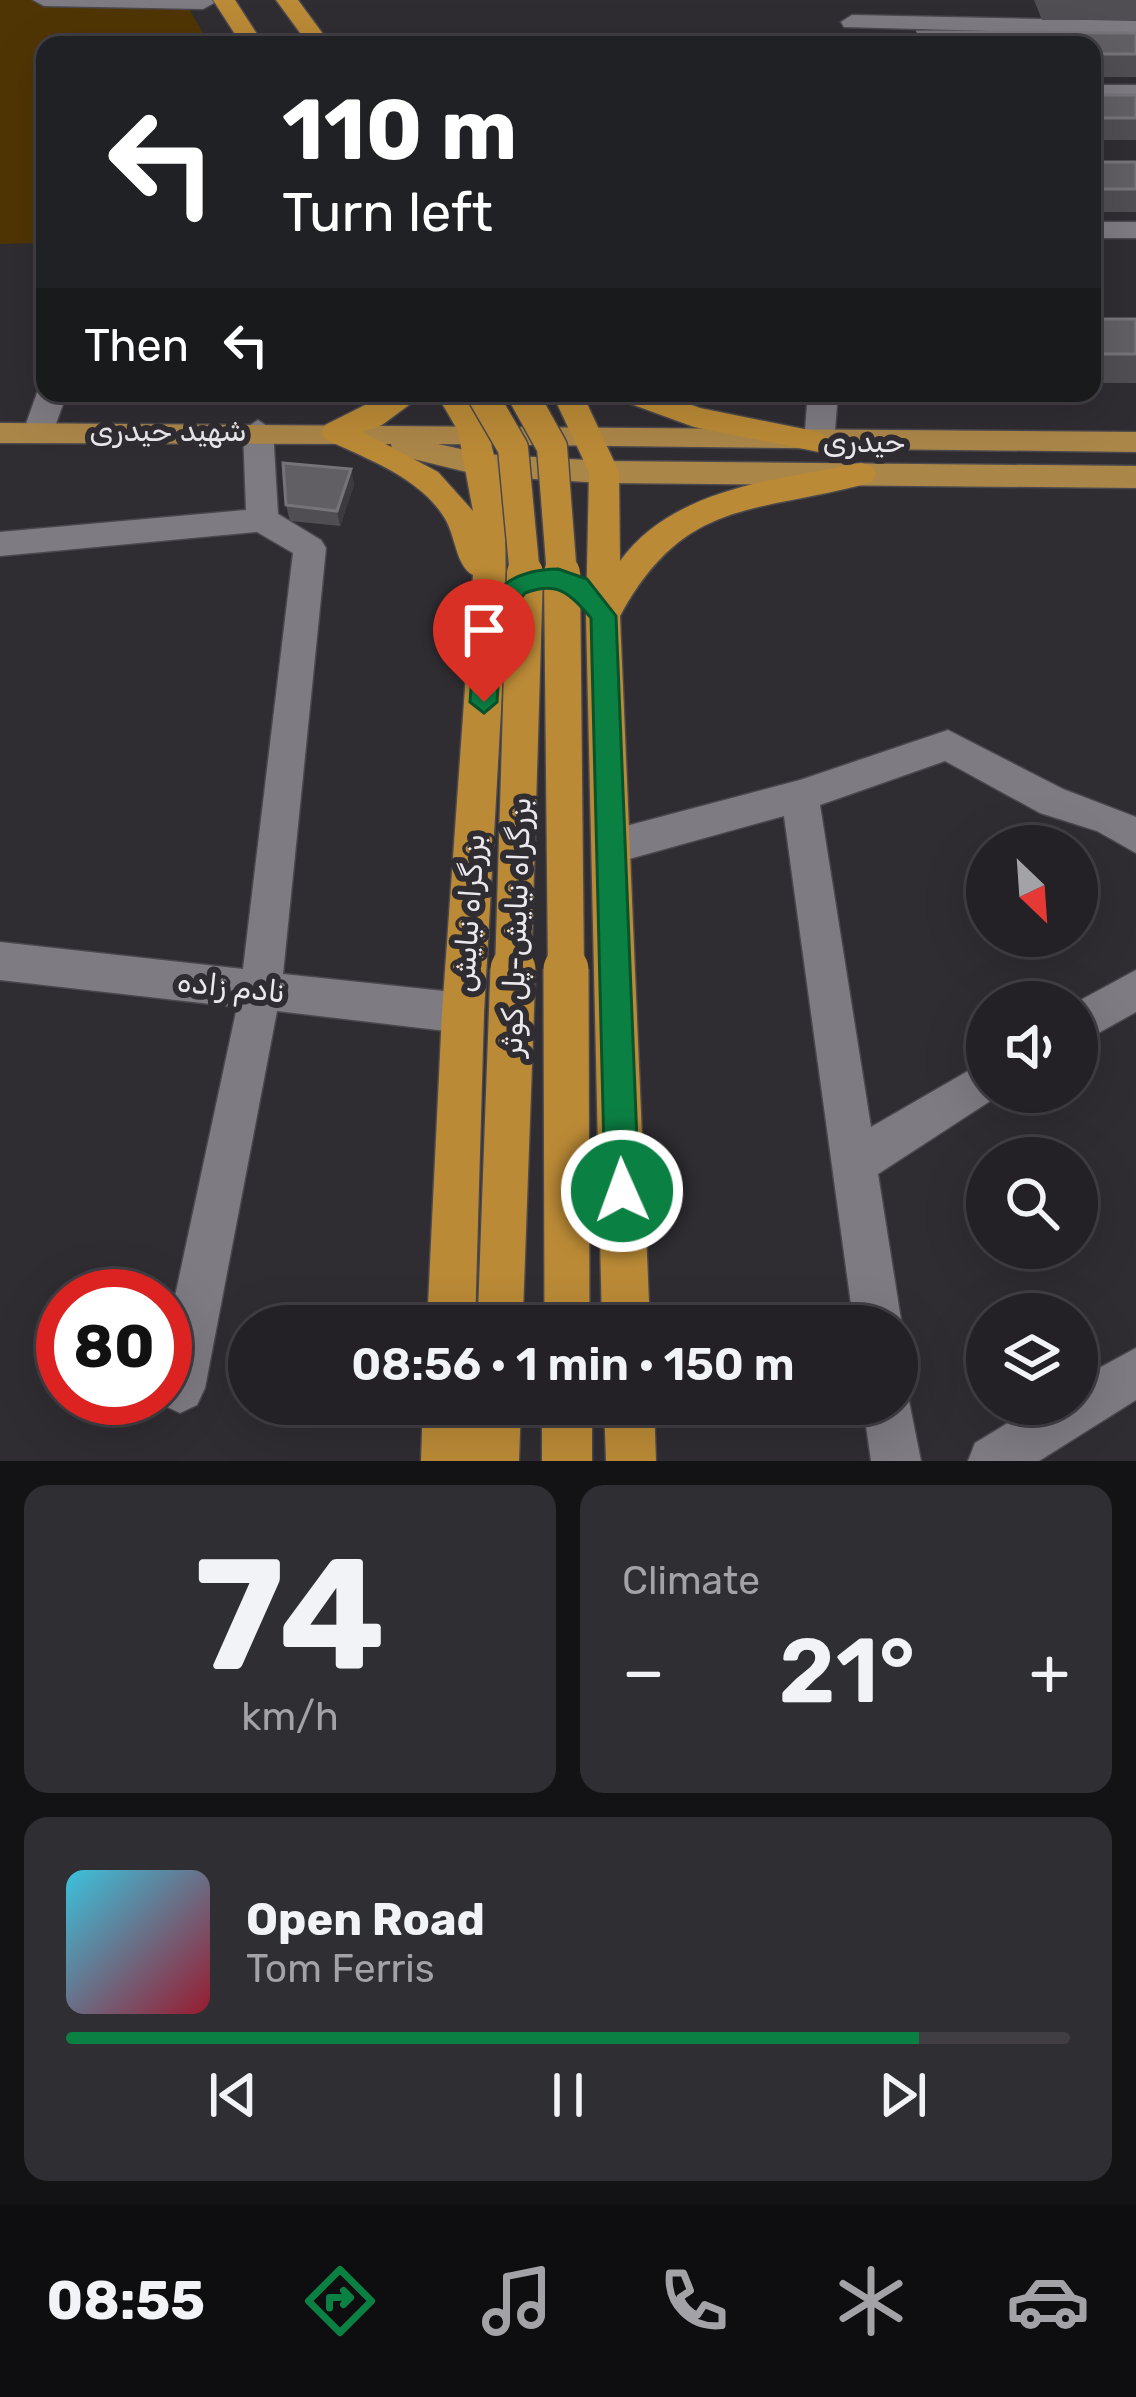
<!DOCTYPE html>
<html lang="en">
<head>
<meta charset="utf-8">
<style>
	:root { --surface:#232126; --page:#2f2e32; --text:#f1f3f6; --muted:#a3a3a7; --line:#403e43; --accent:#0b8043 }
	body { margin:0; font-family:Rubik,Vazirmatn,sans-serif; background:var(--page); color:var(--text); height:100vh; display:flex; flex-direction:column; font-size:45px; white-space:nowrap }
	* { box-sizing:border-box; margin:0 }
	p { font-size:39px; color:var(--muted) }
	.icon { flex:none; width:66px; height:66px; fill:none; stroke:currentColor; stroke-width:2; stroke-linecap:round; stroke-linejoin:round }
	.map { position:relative; height:1461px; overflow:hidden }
	.drawer { display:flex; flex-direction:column; gap:24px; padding:24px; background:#131215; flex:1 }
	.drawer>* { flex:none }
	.guide { position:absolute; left:36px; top:36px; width:1065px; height:366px; border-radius:24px; box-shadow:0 12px 48px #0002,0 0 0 3px var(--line); background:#202124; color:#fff; overflow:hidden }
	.needle { width:78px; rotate:155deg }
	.fabs { position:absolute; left:966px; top:825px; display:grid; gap:24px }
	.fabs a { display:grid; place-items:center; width:132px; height:132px; border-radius:50%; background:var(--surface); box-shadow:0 12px 48px #0002,0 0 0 3px var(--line); font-size:60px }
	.speed { position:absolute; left:36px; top:1269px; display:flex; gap:24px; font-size:60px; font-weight:700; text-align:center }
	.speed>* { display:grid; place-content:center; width:156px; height:156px; border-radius:50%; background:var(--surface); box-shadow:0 12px 48px #0002,0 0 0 3px var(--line); line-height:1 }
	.speed .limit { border:18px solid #d22; background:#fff; color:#111 }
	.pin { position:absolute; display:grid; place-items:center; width:102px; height:102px; color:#fff; margin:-123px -51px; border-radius:50% 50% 50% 0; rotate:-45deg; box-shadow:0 0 12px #0007 }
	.pin .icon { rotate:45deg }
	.me { position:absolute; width:132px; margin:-66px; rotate:358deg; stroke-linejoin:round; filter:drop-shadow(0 0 9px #0008) }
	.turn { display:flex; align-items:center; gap:42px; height:252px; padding:0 48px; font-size:54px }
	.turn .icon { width:156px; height:156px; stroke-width:2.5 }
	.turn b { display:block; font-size:84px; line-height:102px }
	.then { display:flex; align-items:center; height:114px; padding:0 48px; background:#0003; gap:24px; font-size:45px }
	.big { font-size:90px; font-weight:600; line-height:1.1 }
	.drawer .card { flex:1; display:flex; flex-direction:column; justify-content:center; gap:18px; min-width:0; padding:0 42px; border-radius:24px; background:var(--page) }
	.drawer .dial { align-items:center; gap:0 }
	.dial b { font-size:156px; line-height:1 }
	.song { display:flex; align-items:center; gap:36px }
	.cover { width:144px; height:144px; border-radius:18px; background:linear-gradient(135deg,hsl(190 70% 55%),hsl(350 70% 35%)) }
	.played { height:12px; border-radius:6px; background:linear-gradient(90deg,var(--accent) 85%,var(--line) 85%) }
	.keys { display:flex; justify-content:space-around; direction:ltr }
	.heat { display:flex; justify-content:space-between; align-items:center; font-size:66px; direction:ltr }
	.drawer .tiles { flex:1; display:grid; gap:24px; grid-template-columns:1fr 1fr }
	.card:last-child { grid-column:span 2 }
	.trip { position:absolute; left:228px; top:1305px; width:690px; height:120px; border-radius:60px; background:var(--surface); box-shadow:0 12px 48px #0002,0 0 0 3px var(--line); font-weight:600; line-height:120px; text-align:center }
	.menu { display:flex; height:192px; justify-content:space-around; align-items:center; background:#0e0d0f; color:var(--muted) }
	.menu .icon { width:84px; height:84px }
	.menu .selected { color:var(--accent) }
	.menu b { font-size:54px; color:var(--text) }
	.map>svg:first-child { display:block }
	.green { fill:#503504 }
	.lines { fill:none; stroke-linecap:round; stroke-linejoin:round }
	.minor-casing { stroke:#4a484c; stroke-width:3 }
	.primary-casing { stroke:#4a484c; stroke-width:3 }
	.trunk-casing { stroke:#4a484c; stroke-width:3 }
	.minor { fill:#7f7b83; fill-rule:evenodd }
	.primary { fill:#ab8649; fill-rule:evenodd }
	.trunk { fill:#ba8a36; fill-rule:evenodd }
	.trunk-bridge-far2-casing { stroke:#4a484c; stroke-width:33; stroke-linecap:butt }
	.trunk-bridge-far1-casing { stroke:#4a484c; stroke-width:39; stroke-linecap:butt }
	.trunk-bridge-casing { stroke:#4a484c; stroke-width:48; stroke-linecap:butt }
	.trunk-bridge-far2 { stroke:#ba8a36; stroke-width:30 }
	.trunk-bridge-far1 { stroke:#ba8a36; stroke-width:36 }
	.trunk-bridge { stroke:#ba8a36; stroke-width:45 }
	.wall { fill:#514e53 }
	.shaded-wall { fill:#3c393f }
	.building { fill:#615e64; stroke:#767479; stroke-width:3 }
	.route { fill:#0b8043; stroke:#07532c; stroke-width:3 }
	.labels { text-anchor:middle; stroke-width:12; stroke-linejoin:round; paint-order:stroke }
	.street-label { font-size:30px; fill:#eae8ec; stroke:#2f2c32 }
</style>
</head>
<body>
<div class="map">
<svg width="1136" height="1461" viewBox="0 0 1136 1461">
	<rect width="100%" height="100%" fill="#2f2c32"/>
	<polygon class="green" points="0,0 184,0 210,45 45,45 45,243 0,244"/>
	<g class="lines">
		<g class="minor-casing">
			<g id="minor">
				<polygon points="33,0 212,0 214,3 203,9 44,6"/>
				<polygon points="852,15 1136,21 1136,35 844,27 841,22"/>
				<rect x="1092" y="85" width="44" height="14"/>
				<rect x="1092" y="222" width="44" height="16"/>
				<polygon points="45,385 45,393 67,393 53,432 38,442 23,432 37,393"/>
				<polygon points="808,393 838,393 834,442 819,452 804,442"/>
				<polygon points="258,420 273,430 278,514 321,540 326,548 283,974 463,993 478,999 484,1013 478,1027 463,1033 277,1011 205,1388 197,1405 180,1413 163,1405 160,1398 165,1398 165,1343 237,1007 0,980 0,942 243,969 293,553 257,532 0,556 0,532 246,510 243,430"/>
				<polygon points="948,730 1063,789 1136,817 1136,853 1097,831 1040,813 945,761 820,805 871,1127 987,1060 987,1092 1004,1092 878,1174 902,1326 897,1338 897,1326 854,1326 784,816 611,864 597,859 592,847 597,835 611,830 800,780"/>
				<polygon points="1136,970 1136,1012 1077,1045 1077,1002"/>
				<polygon points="1136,1348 1136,1400 1039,1461 968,1461 975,1443 1039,1404 1077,1404 1077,1380"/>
				<polygon points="897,1383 906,1386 921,1461 871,1461 863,1404 897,1404"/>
			</g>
		</g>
		<g class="primary-casing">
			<polygon id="primary" points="0,423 1136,432 1136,452 438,444 483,454 604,461 1136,466 1136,488 604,483 483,476 393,454 391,444 0,443"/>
		</g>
		<g class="trunk-casing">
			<g id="trunk">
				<polygon points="213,0 235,0 264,45 242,45"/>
				<polygon points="276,0 298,0 331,45 309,45"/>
				<path d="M389,393H425L382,425L363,432L438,472L473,511L458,431L436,393H466L488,431L505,500L506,621L484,1013L475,1326H427L442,1013L473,575C455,565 456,535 444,517C419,477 367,459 325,439L321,432L325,425Z"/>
				<path d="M552,393H582L619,472L620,561C674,487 777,480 861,463L872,466L876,474L872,482C756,515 686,495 620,616L650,1326H602L586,616L589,472Z"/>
				<polygon points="615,393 659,393 700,408 819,432 834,442 819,452 694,427 620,400"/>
				<polygon points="423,1404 521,1404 519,1461 421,1461"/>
				<rect x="542" y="1404" width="50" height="57"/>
				<polygon points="604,1404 654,1404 656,1461 606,1461"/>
			</g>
		</g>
		<use href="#minor" class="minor"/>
		<use href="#primary" class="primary"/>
		<use href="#trunk" class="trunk"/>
		<g class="trunk-bridge-far2-casing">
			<g id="trunk-bridge-far2">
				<polyline points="481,393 513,448 525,576"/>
				<polyline points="522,393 552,447 562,576"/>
			</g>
		</g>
		<g class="trunk-bridge-far1-casing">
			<g id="trunk-bridge-far1">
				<polyline points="562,573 566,972"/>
				<polyline points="513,972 525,573"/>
			</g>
		</g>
		<g class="trunk-bridge-casing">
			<g id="trunk-bridge">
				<polyline points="566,969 567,1326"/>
				<polyline points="500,1326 513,969"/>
			</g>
		</g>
		<use href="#trunk-bridge-far2" class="trunk-bridge-far2"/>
		<use href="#trunk-bridge-far1" class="trunk-bridge-far1"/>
		<use href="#trunk-bridge" class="trunk-bridge"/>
	</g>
	<g class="wall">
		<polygon points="1034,0 1136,0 1136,20 1042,20"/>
		<polygon points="918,32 1136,33 1136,77 1092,77 1092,45 915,45"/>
		<rect x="1092" y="95" width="44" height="45"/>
		<rect x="1092" y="162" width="44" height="50"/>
		<rect x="1092" y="319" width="44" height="64"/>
		<polygon points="351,469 354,485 340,526 290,521 286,505"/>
	</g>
	<polygon class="shaded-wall" points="351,469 354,485 340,526 337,511"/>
	<g class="building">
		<polygon points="918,32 1136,33 1136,54 1092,54 1092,45 924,45"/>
		<polygon points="1092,95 1136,95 1136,118 1099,118"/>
		<rect x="1092" y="162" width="44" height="27"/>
		<rect x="1092" y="319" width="44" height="35"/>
		<polygon points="283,463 351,469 337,511 286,505"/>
	</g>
	<path class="route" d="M558,569L587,579L616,616L639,1191L634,1203L622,1208L610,1203L605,1191L591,618C570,594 558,580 525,593L502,623L497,702L484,713L470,702C475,637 473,570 558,569Z"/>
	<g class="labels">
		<g class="street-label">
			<text x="168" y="441">شهید حیدری</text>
			<text x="864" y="452">حیدری</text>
			<text transform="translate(469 913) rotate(-86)" y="10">بزرگراه نیایش</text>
			<text transform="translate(516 927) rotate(-88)" y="10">بزرگراه نیایش-پل کوثر</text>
			<text transform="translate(231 987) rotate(6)" y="10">نادم زاده</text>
		</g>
	</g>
</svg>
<div class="fabs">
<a><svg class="needle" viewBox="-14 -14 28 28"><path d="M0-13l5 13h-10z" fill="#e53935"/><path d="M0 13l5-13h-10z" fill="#a3a3a7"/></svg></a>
<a><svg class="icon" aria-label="sound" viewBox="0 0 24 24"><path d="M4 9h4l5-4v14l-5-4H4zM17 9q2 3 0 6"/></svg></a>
<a><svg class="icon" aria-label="search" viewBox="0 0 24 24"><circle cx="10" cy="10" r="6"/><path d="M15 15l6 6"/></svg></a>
<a><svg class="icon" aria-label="layers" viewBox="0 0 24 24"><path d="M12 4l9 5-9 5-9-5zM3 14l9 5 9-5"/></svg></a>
</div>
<div class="speed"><div class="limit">80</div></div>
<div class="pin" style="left:484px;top:702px;background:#d93025"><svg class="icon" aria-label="arrive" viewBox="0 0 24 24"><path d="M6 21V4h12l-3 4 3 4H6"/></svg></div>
<svg class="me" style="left:622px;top:1191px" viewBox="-20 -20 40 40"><circle r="17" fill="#0b8043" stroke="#fff" stroke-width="3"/><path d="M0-11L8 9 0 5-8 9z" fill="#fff"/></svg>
<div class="trip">08:56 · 1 min · 150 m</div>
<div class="guide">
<div class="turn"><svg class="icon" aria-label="left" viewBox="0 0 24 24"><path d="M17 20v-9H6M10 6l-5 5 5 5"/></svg><div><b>110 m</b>Turn left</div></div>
<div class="then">Then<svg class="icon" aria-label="left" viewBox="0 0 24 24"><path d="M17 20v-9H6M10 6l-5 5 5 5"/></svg></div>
</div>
</div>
<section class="drawer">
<div class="tiles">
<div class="card dial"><b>74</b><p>km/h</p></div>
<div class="card"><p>Climate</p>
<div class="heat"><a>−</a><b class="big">21°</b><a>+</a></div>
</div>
<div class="card">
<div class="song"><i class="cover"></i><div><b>Open Road</b><p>Tom Ferris</p></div></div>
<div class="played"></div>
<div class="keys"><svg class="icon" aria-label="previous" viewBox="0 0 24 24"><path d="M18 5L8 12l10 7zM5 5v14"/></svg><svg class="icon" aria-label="pause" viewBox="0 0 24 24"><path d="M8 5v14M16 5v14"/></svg><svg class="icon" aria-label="next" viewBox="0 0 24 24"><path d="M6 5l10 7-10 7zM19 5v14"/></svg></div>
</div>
</div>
</section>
<nav class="menu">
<b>08:55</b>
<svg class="icon selected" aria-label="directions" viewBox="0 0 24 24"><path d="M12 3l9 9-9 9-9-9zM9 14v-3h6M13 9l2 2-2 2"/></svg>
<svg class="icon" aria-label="music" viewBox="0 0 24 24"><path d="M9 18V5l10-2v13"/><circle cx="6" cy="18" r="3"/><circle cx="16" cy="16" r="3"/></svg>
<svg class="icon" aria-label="phone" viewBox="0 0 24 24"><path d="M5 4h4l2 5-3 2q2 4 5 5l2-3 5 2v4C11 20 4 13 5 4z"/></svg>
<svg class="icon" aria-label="climate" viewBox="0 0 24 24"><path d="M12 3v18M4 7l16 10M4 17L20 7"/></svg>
<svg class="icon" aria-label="car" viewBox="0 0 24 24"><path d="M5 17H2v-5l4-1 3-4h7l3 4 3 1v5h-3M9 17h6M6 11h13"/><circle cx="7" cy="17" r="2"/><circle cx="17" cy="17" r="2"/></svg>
</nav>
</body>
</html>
